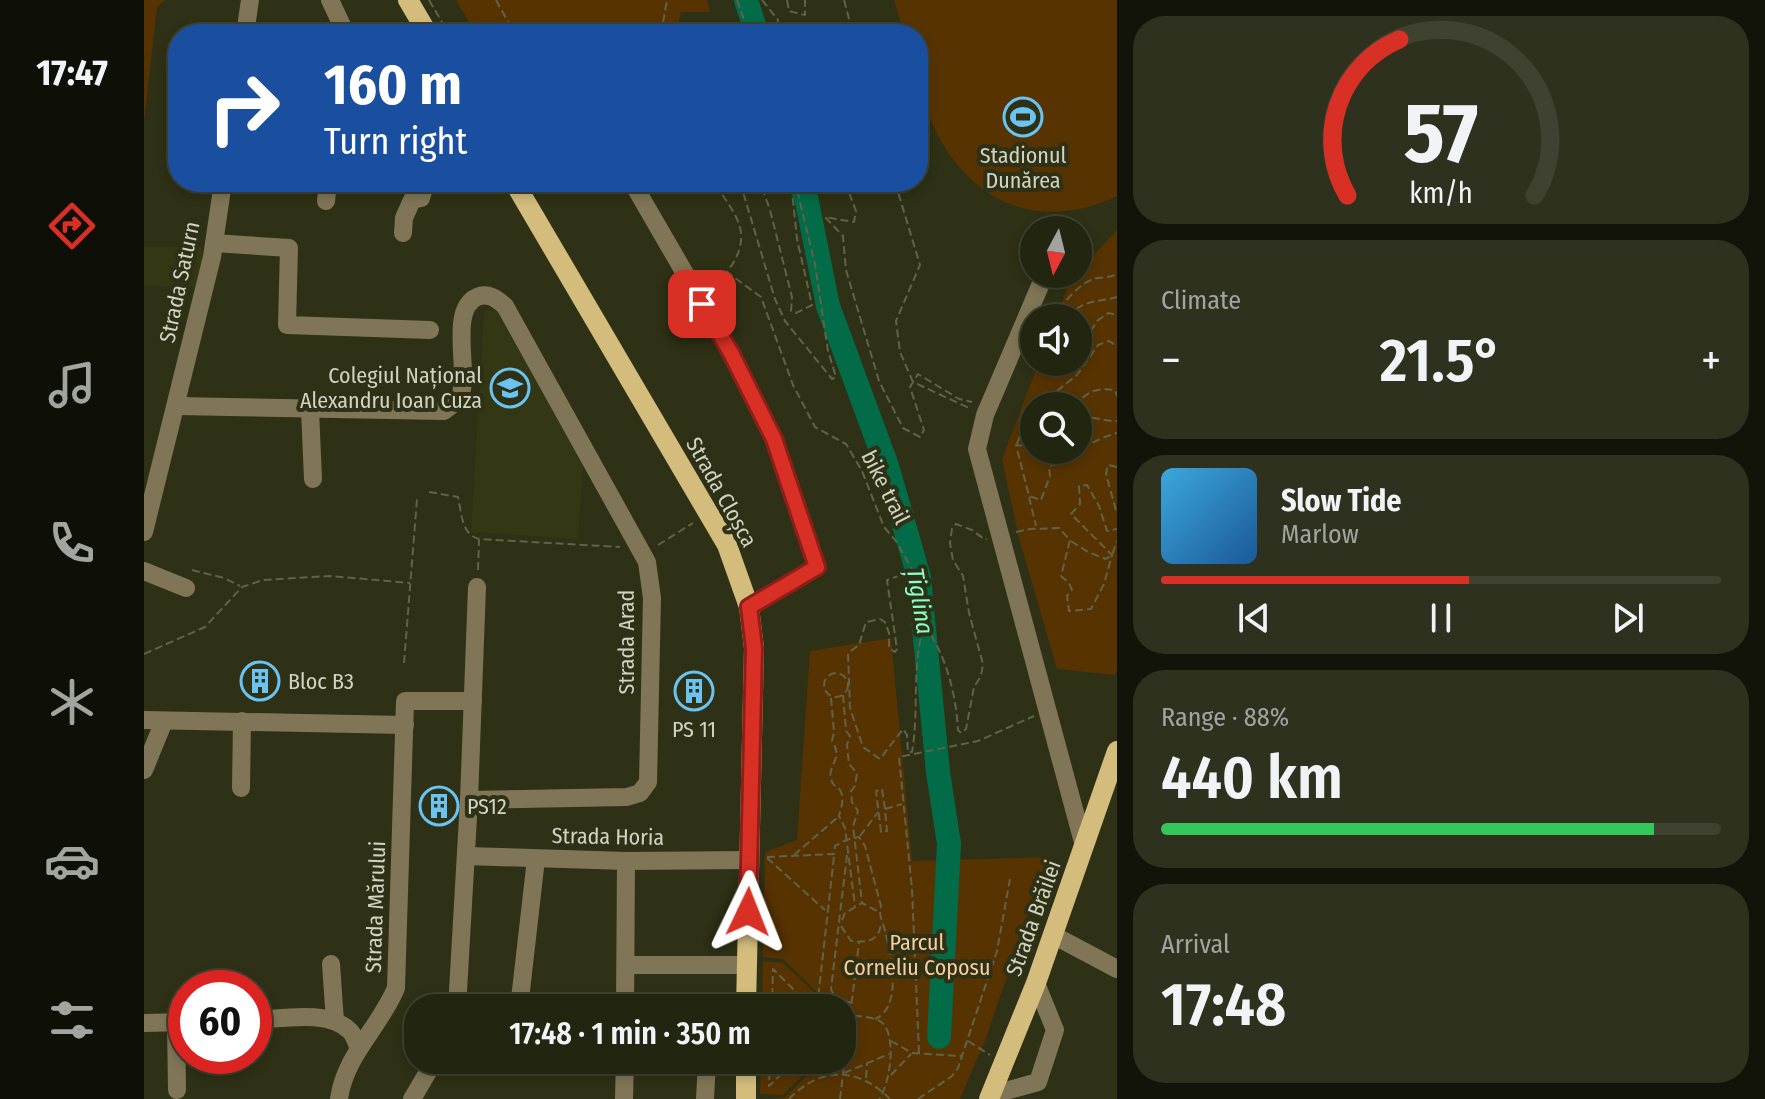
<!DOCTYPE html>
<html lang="en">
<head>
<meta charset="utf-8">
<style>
	:root { --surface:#222510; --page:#2e311e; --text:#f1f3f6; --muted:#a2a59f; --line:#3f4230; --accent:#d93025 }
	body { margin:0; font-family:"Fira Sans Condensed",sans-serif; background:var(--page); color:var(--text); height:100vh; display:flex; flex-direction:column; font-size:30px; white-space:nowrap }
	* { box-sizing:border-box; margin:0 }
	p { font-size:26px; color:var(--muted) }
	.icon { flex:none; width:44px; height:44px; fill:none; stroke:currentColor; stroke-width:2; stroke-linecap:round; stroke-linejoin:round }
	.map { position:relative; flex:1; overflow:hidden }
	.drawer { display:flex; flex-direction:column; gap:16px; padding:16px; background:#131409; width:648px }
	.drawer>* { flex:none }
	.guide { position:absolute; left:24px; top:24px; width:760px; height:168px; border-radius:32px; box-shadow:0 4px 12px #0003,0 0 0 2px var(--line); background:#1a4fa0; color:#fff; overflow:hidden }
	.needle { width:52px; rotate:187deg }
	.tools { position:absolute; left:876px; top:216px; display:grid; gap:16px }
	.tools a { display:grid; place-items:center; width:72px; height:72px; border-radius:50%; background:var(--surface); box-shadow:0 4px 12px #0003,0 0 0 2px var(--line); font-size:40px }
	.speed { position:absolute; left:24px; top:970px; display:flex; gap:16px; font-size:40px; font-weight:700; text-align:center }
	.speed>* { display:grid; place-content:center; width:104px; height:104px; border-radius:50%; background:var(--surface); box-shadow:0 4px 12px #0003,0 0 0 2px var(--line); line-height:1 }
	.speed .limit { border:12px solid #d22; background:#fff; color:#111 }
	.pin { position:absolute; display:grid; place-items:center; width:68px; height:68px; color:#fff; margin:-34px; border-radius:16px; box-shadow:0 4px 12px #0006 }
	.me { position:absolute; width:88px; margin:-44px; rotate:2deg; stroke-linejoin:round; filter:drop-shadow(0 0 6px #0008) }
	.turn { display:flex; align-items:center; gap:28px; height:168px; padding:0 24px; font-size:36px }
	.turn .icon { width:104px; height:104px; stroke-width:2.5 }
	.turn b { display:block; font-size:56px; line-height:68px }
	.big { font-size:60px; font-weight:600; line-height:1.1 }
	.drawer .tile { flex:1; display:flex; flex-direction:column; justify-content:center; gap:12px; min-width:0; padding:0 28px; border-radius:32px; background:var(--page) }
	.drawer .dial { align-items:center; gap:0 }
	.dial svg { height:208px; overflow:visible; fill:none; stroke:var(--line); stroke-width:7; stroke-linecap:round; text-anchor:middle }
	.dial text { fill:var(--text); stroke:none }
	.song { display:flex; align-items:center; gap:24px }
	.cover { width:96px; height:96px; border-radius:12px; background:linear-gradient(135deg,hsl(200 70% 55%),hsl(210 70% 35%)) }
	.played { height:8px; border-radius:4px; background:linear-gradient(90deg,var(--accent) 55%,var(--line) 55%) }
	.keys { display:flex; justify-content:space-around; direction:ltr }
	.heat { display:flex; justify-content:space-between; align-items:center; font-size:44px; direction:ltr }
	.charge { height:12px; border-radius:6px; background:linear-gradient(90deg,#34c759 88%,var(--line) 0) }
	.trip { position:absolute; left:260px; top:994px; width:452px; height:80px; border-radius:32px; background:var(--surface); box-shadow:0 4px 12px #0003,0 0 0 2px var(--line); font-weight:600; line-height:80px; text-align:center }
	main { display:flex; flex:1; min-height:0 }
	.menu { display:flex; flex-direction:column; width:144px; justify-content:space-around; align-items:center; background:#0e0f06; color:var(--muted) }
	.menu .icon { width:56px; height:56px }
	.menu .active { color:var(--accent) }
	.menu b { font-size:36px; color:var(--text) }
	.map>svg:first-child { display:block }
	.built { fill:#343713 }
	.green { fill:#573302; fill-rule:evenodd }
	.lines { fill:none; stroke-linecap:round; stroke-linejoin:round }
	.river { stroke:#026b48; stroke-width:24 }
	.path { stroke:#60634a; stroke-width:2; stroke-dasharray:8 4; stroke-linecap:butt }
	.minor { stroke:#807657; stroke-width:18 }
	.major { stroke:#d3bc7c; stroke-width:20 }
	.route-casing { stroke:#8d1f18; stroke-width:20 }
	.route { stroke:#d93025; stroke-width:14 }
	.labels { text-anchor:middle; stroke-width:8; stroke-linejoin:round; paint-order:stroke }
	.poi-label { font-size:22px; fill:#d1d4c3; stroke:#2e3115 }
	.street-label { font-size:22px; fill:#d1d4c3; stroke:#2e3115 }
	.park-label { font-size:22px; fill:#facd9e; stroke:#2e3115 }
	.water-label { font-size:24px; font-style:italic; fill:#8affc8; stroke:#2e3115 }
</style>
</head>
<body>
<main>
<nav class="menu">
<b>17:47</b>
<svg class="icon active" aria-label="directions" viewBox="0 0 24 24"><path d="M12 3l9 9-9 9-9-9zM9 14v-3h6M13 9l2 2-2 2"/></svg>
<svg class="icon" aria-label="music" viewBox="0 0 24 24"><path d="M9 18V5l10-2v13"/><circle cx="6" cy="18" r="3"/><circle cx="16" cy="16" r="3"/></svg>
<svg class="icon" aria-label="phone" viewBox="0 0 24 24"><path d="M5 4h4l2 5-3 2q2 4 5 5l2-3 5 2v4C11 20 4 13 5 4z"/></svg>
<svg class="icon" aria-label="climate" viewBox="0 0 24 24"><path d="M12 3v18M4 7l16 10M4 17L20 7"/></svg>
<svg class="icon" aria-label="car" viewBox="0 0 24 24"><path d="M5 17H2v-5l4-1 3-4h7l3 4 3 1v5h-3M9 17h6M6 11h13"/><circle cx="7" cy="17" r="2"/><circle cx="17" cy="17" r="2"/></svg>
<svg class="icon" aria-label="filters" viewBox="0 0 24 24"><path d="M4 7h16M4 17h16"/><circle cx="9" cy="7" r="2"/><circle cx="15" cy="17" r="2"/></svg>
</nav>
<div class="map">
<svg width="973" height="1099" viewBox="0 0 973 1099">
	<rect width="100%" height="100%" fill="#2e3115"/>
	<g class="built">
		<polygon points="0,247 58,247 59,288 0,286"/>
		<polygon points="354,310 439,466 434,539 327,532 340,311"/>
	</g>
	<g class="green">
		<polygon points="0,0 22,0 13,7 0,122"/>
		<polygon points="312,0 563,0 566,12 537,12 532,34 332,34"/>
		<path d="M750,0H973V196C891,235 819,199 786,118C782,109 777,99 775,89C771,72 774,51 774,34H760Z"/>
		<path d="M973,230V669L971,675L913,669L875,538L858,459L895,362H934V318H912L927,279ZM934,406V450H890V406Z"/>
		<polygon points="747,638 768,861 904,857 842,1038 816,1099 616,1099 640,1098 679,1060 698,1060 698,1008 689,1008 639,959 619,957 621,852 653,840 666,651"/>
		<polygon points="619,961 639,963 687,1008 618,1008"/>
		<polygon points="617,1060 674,1060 639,1095 616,1094"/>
	</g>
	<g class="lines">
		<g class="river">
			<polyline points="602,0 613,34"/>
			<polyline points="655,182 662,197 684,306 743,466 775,577 794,772 805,844 795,1037"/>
		</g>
		<g class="path">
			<polyline points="285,0 305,34"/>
			<polyline points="352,0 371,34"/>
			<polyline points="593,0 605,34"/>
			<polyline points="618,0 634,20 633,34"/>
			<polyline points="643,0 645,11 661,15 661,0"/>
			<polyline points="700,0 709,34"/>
			<polyline points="517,34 523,0"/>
			<path d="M547,182L572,186C594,217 610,236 583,272L617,297L649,385L671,427L702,444L718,471L740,527L752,541L769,571L772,600L768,599L767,579L763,573L743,580L753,649L751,652L745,648V633L741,622L736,619L722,622L715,645L704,653L706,708L719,747L736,759L759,729L763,735L764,752H768C775,712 768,671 778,633H786C804,663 812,696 814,730L817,733L822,729L830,687L837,676L839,664L825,613L819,576L809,560L806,543L808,528L812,524L828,530L840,539H843"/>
			<polyline points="596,182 631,299 641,321 688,379 692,377 684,351 671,264 654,194 651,187 648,191 653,239 668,305 652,313 647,311 648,297 626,210 616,182"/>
			<polyline points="701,182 712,211 710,222 681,217 699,236 702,270 735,381 759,428 776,437 780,430 766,387 774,374 815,399 828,402"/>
			<polyline points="751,182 776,265 752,321 756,352 769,382 825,408"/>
			<path d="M907,318C918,306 931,287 947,280C955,276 964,279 973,274"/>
			<path d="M924,318C939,298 953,303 973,297"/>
			<polyline points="934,352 953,321 964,313 973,315"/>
			<polyline points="908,362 911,365 927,362"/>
			<polyline points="894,406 933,375 954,345 965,341 973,346"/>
			<path d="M930,406C943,392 952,387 971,390L973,396"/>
			<polyline points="890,411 881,424 885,433 890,433"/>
			<path d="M934,438L941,439L940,418C953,416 961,422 973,421"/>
			<polyline points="873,444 880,424"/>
			<path d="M890,447L872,445L885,496L897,500L906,476L905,467C928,455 948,440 973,433"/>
			<polyline points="892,450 900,458 910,458 921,450"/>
			<polyline points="973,467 964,465 962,474 973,514"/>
			<path d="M285,492L314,497C318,514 317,534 335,539L476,547"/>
			<polyline points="885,497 892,526"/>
			<polyline points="872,532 886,529 915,528 926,540 917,576 925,583 928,590 923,596 925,611 947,609 960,584 968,555 927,514 936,504 935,486 943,485 955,506 963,531 973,529"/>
			<polyline points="927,541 944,552 962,559 968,555 973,541"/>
			<polyline points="514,545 549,523"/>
			<polyline points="48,570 80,578 96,586"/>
			<polyline points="334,570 335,540"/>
			<polyline points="0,654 61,627 98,587 119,580 186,576 266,583"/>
			<polyline points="260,663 273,499"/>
			<circle cx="692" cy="685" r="12"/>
			<polyline points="699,695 702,731 706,736 703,745 705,764 713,773 711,786 707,791 708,802 714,811 709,826 718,903"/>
			<path d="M687,698L690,732L688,741C700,759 683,765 687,779C689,788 691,783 696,790C701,798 697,808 695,816L701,828L711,906"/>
			<polyline points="741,809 738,789 732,791 737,832 743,831 741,809 758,804"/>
			<polyline points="716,836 734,812"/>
			<polyline points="650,855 694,817"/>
			<polyline points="703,855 687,989 691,998 708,1003"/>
			<path d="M623,857L690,854L691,846L702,840L715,837L721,846L737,906C734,916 739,921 741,931C747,955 759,1007 731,1019"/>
			<polyline points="623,858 681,910"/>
			<polyline points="698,920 701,913 718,903 733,911"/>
			<path d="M697,926L707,941C724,943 736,941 737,922"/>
			<polyline points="628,1008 629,969 668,1008"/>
			<polyline points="673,1008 690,856"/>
			<path d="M698,1015C709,1016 726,1016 736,1021C754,1032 746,1085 735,1099"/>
			<polyline points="747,1041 768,1053 817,1056"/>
			<polyline points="824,1041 846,1055"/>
			<polyline points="775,1053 768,889 755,757 834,741 890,716"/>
			<polyline points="626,1060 625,1086 652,1060"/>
			<polyline points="700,1073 745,1054"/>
			<polyline points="747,1075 767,1054"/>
			<polyline points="722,1078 723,1064"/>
			<path d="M645,1099C677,1066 714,1067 746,1099"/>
			<polyline points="696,1099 715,942"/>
			<polyline points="774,1099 808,1076 814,1068 853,951 866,879"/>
		</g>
		<g class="minor">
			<polyline points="186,0 202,34"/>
			<polyline points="101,34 106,0"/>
			<polyline points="488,182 587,353 630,439 673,567 605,607"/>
			<polyline points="182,201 184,182"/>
			<polyline points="259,233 260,218 268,200 277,198 282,182"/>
			<polyline points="70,243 145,248 143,325 286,330"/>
			<polyline points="898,281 841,415 833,449 940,846"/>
			<path d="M33,406L300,411C307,406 314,401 317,393C325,370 305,309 333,297C344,292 353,299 361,306L503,562L508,598L504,782L496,793L483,797L325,800"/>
			<polyline points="166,410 169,479"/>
			<polyline points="0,532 68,257 79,182"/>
			<polyline points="0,571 42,588"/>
			<polyline points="0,720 261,725"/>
			<polyline points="0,770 20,721"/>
			<polyline points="97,788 98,721"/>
			<polyline points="322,856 482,861 606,860"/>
			<polyline points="909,935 973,969"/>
			<polyline points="187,964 191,1021"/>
			<polyline points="482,965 603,965"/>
			<polyline points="313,1008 325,800 333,587"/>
			<polyline points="375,1008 392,859"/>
			<polyline points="481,1008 482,861"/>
			<path d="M110,1020C138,1019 184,1009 206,1031C210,1035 212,1042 215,1048"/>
			<polyline points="0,1023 42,1022"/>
			<polyline points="32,1023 33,1090"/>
			<polyline points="287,1066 481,1064"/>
			<polyline points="847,1095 894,1082 911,1030 892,983"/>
			<path d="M195,1099C201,1055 236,1027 252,988L261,701H329"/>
			<polyline points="268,1099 291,1060"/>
			<polyline points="480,1099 481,1060"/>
			<polyline points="561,1099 563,1060"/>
		</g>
		<g class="major">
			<polyline points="264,0 284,34"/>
			<polyline points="370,182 583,545 605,607 610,648 602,1008"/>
			<polyline points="602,1060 602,1099"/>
			<polyline points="845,1099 892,983 973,751"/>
		</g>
	</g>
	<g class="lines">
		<g class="route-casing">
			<polyline id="route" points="558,304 587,353 630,439 673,567 605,607 610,648 604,912"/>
		</g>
		<use href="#route" class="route"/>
	</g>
	<defs>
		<g id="stadium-ring" transform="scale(2)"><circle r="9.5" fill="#2e3115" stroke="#6ac3f1" stroke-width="1.5"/><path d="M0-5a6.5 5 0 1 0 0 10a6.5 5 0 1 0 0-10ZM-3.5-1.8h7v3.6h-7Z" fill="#6ac3f1"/></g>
		<g id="school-ring" transform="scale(2)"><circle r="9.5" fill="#2e3115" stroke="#6ac3f1" stroke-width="1.5"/><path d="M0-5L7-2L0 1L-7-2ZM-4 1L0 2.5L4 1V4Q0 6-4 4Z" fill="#6ac3f1"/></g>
		<g id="building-ring" transform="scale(2)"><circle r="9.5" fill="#2e3115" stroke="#6ac3f1" stroke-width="1.5"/><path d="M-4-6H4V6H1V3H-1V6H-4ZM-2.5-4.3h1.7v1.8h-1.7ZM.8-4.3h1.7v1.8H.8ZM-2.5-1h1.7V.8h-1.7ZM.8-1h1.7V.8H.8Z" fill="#6ac3f1"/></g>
	</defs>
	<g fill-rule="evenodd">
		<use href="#stadium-ring" x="879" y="117"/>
		<use href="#school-ring" x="366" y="388"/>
		<use href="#building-ring" x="116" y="681"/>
		<use href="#building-ring" x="550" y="691"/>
		<use href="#building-ring" x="295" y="806"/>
	</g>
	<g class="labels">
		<g class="poi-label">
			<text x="879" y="163">Stadionul<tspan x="879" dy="25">Dunărea</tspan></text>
			<text x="338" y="383" text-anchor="end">Colegiul Național<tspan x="338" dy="25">Alexandru Ioan Cuza</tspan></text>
			<text x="144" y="689" text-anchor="start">Bloc B3</text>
			<text x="550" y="737">PS 11</text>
			<text x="323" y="814" text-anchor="start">PS12</text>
		</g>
		<g class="street-label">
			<text transform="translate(35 282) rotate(-78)" y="8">Strada Saturn</text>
			<text transform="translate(742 487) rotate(63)" y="8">bike trail</text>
			<text transform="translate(578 492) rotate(61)" y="8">Strada Cloșca</text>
			<text transform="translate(482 642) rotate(-90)" y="8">Strada Arad</text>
			<text transform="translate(464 836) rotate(1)" y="8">Strada Horia</text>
			<text transform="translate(231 907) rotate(-88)" y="8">Strada Mărului</text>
			<text transform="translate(889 918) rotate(-70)" y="8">Strada Brăilei</text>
		</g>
		<g class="park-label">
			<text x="773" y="950">Parcul<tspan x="773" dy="25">Corneliu Coposu</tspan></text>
		</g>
		<g class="water-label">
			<text transform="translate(776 601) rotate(81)" y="8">Țiglina</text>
		</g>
	</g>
</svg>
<div class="tools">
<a><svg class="needle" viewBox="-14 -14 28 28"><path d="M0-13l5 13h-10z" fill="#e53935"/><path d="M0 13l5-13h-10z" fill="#a2a59f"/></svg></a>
<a><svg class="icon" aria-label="sound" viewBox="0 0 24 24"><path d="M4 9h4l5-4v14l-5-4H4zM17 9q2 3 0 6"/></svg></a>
<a><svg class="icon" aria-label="search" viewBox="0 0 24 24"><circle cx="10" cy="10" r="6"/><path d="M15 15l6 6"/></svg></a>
</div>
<div class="speed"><div class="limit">60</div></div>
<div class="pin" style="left:558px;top:304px;background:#d93025"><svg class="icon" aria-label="arrive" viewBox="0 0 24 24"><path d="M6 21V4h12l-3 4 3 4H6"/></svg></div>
<svg class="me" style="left:604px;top:912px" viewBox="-20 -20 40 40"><path d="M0-17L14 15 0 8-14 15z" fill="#d93025" stroke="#fff" stroke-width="4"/></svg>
<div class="trip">17:48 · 1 min · 350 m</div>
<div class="guide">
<div class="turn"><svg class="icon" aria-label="right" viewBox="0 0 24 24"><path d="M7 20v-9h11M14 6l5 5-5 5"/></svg><div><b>160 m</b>Turn right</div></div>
</div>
</div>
<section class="drawer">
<div class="tile dial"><svg viewBox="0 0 100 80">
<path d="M14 69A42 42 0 1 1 86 69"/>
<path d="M14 69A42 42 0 0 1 34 9" stroke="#d93025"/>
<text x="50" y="56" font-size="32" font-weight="700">57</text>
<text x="50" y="72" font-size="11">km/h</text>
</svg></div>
<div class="tile"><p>Climate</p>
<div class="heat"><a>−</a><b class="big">21.5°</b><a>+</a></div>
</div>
<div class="tile">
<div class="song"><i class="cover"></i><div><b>Slow Tide</b><p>Marlow</p></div></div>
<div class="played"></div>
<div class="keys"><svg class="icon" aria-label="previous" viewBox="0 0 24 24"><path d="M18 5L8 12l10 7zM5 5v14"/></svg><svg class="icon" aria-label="pause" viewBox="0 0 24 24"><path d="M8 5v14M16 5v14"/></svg><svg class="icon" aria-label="next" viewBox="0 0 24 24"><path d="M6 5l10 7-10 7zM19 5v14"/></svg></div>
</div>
<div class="tile"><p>Range · 88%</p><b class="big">440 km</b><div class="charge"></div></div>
<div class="tile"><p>Arrival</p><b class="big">17:48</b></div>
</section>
</main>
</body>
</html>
